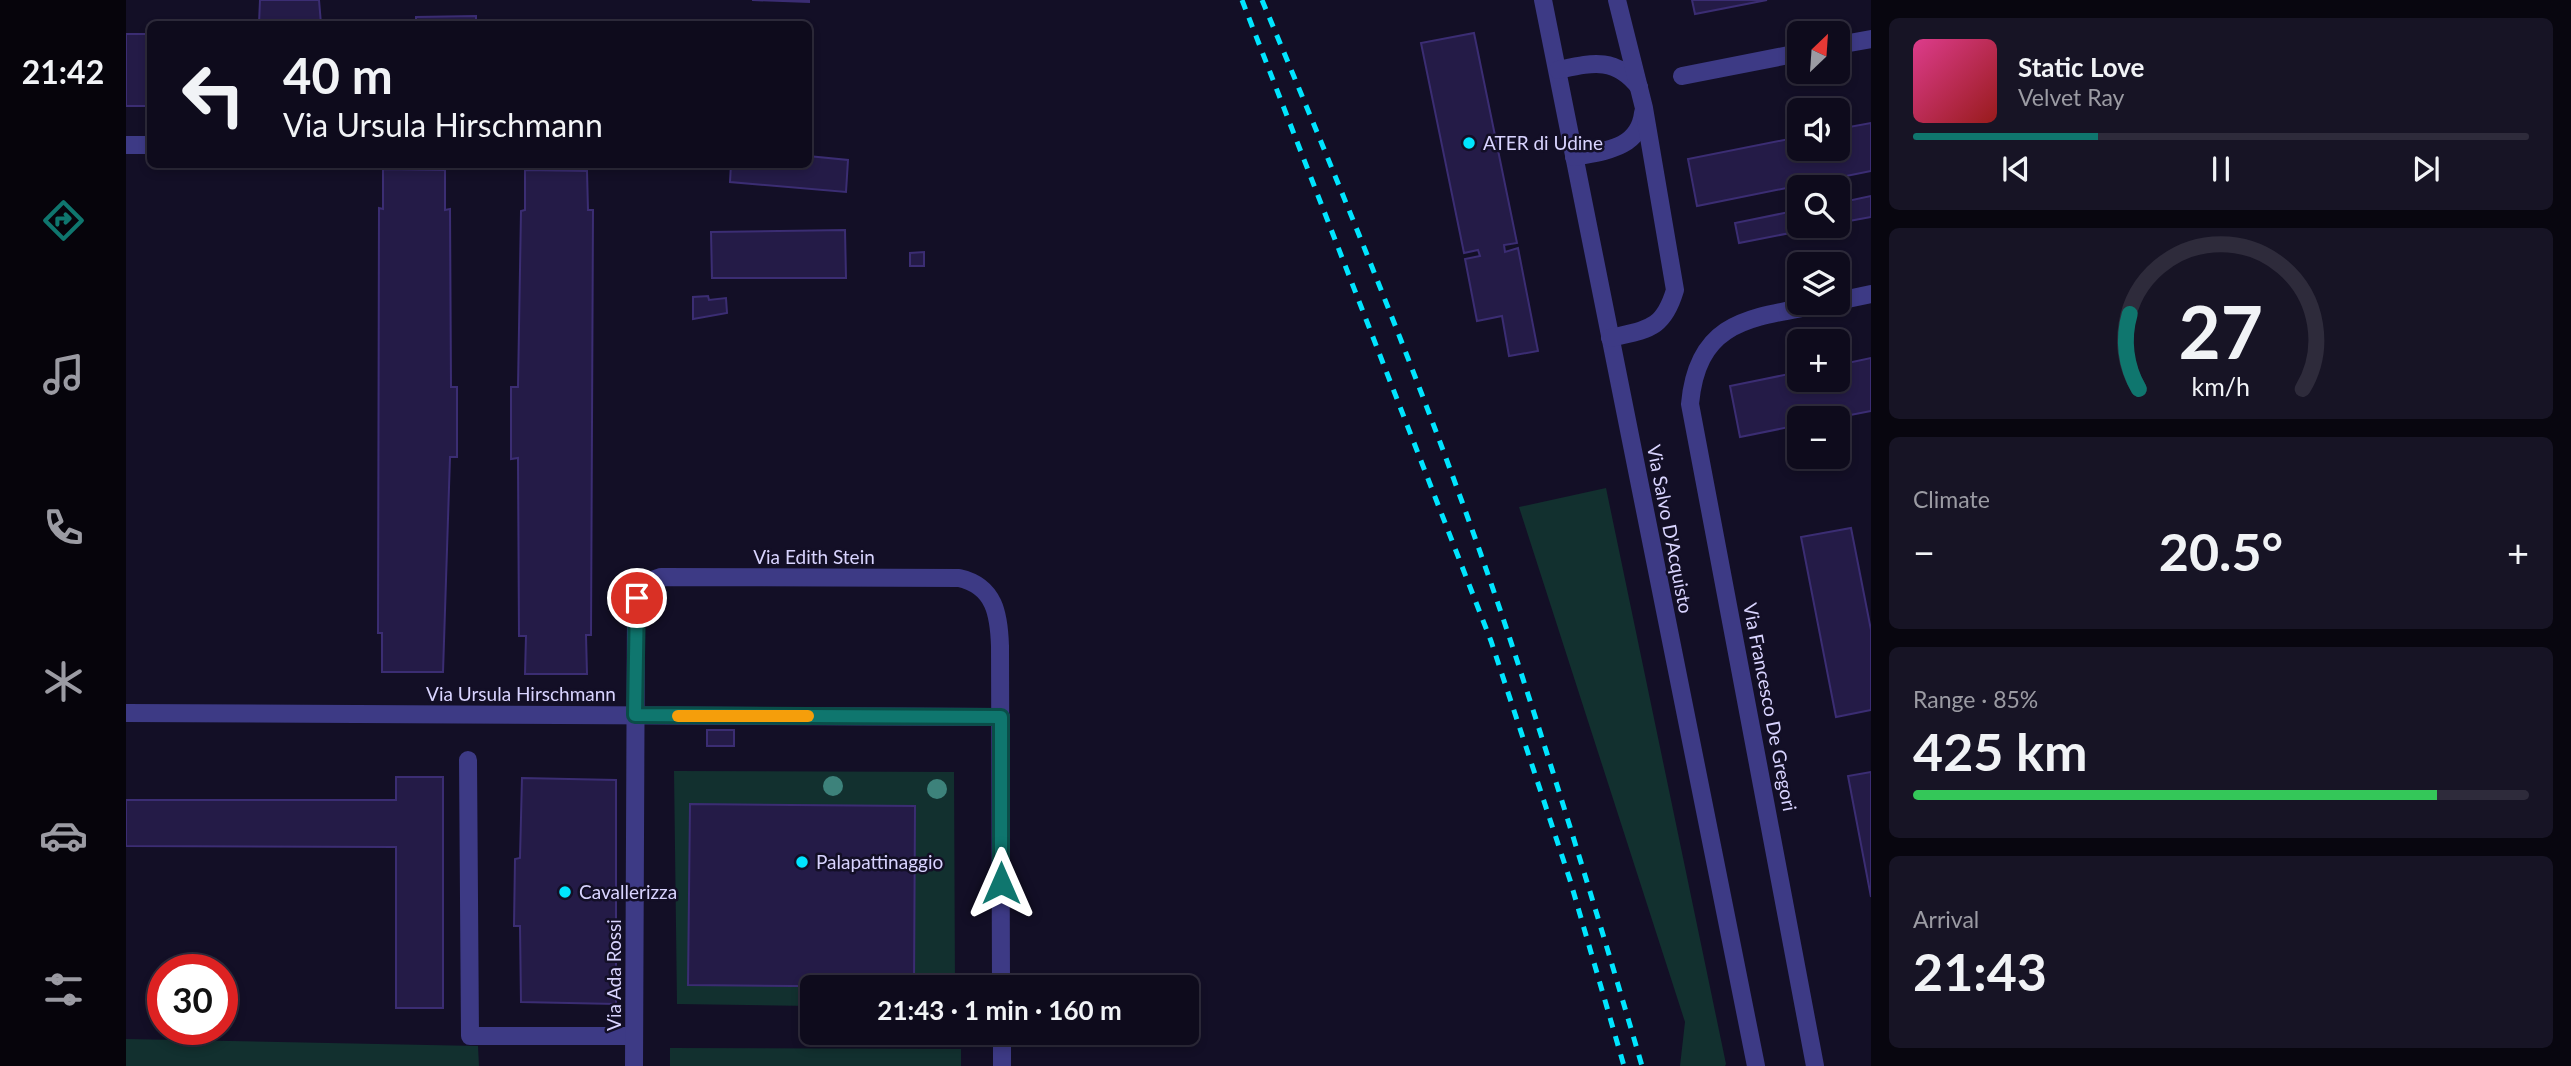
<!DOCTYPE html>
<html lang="en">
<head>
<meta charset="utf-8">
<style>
	:root { --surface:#0e0b1c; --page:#171425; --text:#f1f3f6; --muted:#9b9ba3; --line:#2e2b3b; --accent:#0f766e }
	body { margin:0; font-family:Lato,sans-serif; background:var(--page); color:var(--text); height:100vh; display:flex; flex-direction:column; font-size:26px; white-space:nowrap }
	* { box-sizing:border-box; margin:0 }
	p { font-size:23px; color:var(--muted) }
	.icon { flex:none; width:38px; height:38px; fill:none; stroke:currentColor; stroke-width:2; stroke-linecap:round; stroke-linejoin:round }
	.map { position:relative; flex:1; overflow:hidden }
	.panel { display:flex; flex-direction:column; gap:18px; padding:18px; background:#08060f; width:700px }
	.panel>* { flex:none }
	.banner { position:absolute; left:21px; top:21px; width:665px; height:147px; border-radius:10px; box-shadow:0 4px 10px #0003,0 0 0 2px var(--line); background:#0e0b1c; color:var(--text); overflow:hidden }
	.needle { width:46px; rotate:25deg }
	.fabs { position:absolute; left:1661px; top:21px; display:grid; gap:14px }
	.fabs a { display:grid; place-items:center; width:63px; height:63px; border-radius:10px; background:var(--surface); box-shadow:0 4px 10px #0003,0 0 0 2px var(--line); font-size:35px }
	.speed { position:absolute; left:21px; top:954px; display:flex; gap:14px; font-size:35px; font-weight:700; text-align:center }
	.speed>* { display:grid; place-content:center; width:91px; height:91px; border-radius:50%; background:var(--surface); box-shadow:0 4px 10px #0003,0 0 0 2px var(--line); line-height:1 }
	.speed .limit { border:10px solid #d22; background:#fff; color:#111 }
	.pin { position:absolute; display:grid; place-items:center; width:60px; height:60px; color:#fff; margin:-30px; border:4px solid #fff; border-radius:50%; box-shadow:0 2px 7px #0007 }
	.me { position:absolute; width:77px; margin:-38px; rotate:0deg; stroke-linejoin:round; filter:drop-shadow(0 0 5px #0008) }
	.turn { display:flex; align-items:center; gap:24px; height:147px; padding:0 21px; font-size:32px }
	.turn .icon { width:91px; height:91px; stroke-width:2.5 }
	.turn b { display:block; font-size:49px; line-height:60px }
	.big { font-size:52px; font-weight:700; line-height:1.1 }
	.panel .widget { flex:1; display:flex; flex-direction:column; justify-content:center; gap:10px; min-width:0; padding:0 24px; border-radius:10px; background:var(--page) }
	.panel .dial { align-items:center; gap:0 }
	.dial svg { height:182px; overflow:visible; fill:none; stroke:var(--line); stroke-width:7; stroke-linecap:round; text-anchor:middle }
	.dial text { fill:var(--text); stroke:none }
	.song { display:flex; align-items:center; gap:21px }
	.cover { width:84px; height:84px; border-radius:10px; background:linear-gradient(135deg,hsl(330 70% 55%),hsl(0 70% 35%)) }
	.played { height:7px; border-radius:4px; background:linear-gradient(90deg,var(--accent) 30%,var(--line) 30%) }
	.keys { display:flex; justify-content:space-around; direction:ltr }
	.heat { display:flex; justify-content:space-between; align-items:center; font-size:38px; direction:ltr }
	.charge { height:10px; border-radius:5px; background:linear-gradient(90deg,#34c759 85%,var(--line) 0) }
	.trip { position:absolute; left:674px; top:975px; width:399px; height:70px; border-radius:10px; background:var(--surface); box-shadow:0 4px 10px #0003,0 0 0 2px var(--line); font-weight:700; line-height:70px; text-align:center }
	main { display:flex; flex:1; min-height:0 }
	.tabs { display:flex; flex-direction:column; width:126px; justify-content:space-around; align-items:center; background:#06040b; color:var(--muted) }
	.tabs .icon { width:49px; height:49px }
	.tabs .selected { color:var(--accent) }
	.tabs b { font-size:32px; color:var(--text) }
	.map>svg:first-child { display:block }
	.green { fill:#12302f }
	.building { fill:#241b47; stroke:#3b2d73; stroke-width:2 }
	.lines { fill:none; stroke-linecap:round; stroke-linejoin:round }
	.minor { stroke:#3d3a85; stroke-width:18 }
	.rail { stroke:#00e5ff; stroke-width:5; stroke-dasharray:10 9; stroke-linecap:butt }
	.tree { fill:#3d827b }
	.route-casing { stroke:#0a4d48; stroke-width:18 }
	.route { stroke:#0f766e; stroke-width:12 }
	.slow { stroke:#f59e0b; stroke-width:12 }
	.poi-dot { fill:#00e5ff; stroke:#130f26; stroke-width:2.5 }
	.labels { text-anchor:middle; stroke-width:5; stroke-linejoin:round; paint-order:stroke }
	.poi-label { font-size:19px; fill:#d9d4ff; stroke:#130f26; text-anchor:start }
	.street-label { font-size:19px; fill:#d9d4ff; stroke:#130f26 }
</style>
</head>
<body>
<main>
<nav class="tabs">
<b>21:42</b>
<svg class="icon selected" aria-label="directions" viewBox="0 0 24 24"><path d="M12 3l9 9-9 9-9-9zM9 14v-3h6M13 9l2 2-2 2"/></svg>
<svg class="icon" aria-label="music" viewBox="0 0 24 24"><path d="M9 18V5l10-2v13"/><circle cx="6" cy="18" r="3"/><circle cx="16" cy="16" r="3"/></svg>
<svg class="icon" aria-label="phone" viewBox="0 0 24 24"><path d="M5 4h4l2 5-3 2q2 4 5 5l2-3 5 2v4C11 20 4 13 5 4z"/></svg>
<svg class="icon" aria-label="climate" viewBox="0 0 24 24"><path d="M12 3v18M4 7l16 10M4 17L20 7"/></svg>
<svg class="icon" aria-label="car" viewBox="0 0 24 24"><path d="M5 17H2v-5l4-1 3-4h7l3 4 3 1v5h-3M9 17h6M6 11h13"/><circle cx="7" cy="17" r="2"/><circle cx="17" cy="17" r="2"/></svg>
<svg class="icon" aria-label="filters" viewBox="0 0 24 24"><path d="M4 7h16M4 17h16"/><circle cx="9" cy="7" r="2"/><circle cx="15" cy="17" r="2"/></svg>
</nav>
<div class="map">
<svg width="1745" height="1066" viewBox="0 0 1745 1066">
	<rect width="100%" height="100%" fill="#130f26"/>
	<g class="green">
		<polygon points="1480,488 1600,1064 1599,1066 1554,1066 1559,1022 1393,507"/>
		<polygon points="548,771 828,772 829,987 686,987 686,1006 551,1004"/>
		<polygon points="0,1039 352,1046 353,1066 0,1066"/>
		<polygon points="544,1048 835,1049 835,1066 544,1066"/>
	</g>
	<g class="building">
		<polygon points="134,0 193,0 195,24 133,24"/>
		<polygon points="626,0 683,0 683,2"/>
		<polygon points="1566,0 1641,0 1569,14"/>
		<polygon points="350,16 350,24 290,24 290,17"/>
		<polygon points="1348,33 1391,243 1378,245 1379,252 1392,248 1412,351 1383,356 1376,316 1351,321 1339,259 1354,256 1352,250 1338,253 1295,43"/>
		<rect x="0" y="34" width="24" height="72"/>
		<polygon points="1745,123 1745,171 1571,206 1562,159 1673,137 1673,149 1712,149 1712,129"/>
		<polygon points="682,156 722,160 720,192 604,182 605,164 682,164"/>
		<polygon points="257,169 319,170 319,210 324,209 325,387 331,387 331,457 324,457 317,672 256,672 256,633 252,633 253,208 257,209"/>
		<polygon points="399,170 461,171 462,210 467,210 465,635 460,635 461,674 399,674 400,636 393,636 392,458 385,459 385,387 392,387 395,211 399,210"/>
		<polygon points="1745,196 1745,217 1712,223 1712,203"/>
		<polygon points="1673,210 1673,226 1700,226 1613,243 1609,223"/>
		<polygon points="719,230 720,278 586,278 585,232"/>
		<polygon points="798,252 798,266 784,266 784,253"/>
		<polygon points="582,296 583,300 600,298 601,313 567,319 567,297"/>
		<polygon points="1745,358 1745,411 1709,418 1673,418 1673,425 1614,437 1604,386 1673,372 1673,380 1712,380 1712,365"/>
		<polygon points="1725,528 1745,630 1745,710 1710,717 1675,537"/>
		<rect x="581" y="730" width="27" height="16"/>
		<polygon points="1745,772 1745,897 1722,776"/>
		<polygon points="270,777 317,777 317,1008 270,1008 270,847 0,846 0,800 270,800"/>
		<polygon points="396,778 490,780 490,1004 395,1002 394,926 388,926 389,859 394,858"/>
		<polygon points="564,804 789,806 788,987 562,985"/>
	</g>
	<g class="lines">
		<g class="minor">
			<polyline points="1417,0 1630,1066"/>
			<polyline points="1712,45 1745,39"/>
			<path d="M1432,70C1465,63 1489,56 1513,87"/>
			<polyline points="1556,76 1673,53"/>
			<polyline points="0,145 24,145"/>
			<path d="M1448,157C1478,151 1513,149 1517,113"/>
			<polyline points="1712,301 1745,294"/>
			<path d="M1484,338C1522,329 1537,330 1549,290L1518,108L1491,0"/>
			<polyline points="0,713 875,717"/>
			<polyline points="342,760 344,1036 508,1036"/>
			<polyline points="876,1032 876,1066"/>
			<path d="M508,1066L510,609C511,591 517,582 535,577L833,578C869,586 873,615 874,646L875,987"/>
			<path d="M1689,1066L1564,404C1572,315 1631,318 1702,303"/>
		</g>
		<g class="rail">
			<polyline points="1116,0 1365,641 1444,880 1498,1066"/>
			<path d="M1136,0C1224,210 1311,421 1383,636C1430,779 1474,922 1516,1066"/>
		</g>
	</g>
	<g class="tree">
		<circle cx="707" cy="786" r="10"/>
		<circle cx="811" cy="789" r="10"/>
	</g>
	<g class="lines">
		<g class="route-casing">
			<polyline id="route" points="511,598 509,715 875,717 875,883"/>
		</g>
		<use href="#route" class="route"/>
		<polyline class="slow" points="552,716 682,716"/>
	</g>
	<g class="poi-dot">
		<circle cx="1343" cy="143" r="7"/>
		<circle cx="676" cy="862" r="7"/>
		<circle cx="439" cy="892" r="7"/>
	</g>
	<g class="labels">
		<g class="poi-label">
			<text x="1357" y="150">ATER di Udine</text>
			<text x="690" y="869">Palapattinaggio</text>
			<text x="453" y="899">Cavallerizza</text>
		</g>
		<g class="street-label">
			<text transform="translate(1544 529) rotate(79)" y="7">Via Salvo D'Acquisto</text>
			<text x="688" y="564">Via Edith Stein</text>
			<text x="395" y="701">Via Ursula Hirschmann</text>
			<text transform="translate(1644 707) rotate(79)" y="7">Via Francesco De Gregori</text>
			<text transform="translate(488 975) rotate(-90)" y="7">Via Ada Rossi</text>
		</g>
	</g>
</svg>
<div class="fabs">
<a><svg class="needle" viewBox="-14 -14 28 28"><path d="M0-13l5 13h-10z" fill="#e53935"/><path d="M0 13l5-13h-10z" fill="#9b9ba3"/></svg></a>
<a><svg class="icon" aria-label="sound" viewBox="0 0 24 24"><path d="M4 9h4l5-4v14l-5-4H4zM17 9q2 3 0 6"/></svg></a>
<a><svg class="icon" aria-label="search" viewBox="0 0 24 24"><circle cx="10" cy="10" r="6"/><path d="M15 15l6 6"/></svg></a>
<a><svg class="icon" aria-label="layers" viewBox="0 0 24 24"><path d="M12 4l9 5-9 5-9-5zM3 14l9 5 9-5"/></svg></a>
<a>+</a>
<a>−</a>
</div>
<div class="speed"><div class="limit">30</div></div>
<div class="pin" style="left:511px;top:598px;background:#d93025"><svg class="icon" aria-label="arrive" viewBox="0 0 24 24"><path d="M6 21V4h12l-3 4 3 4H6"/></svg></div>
<svg class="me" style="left:875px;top:883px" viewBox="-20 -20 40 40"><path d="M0-17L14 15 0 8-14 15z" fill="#0f766e" stroke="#fff" stroke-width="4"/></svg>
<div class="trip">21:43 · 1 min · 160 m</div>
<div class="banner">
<div class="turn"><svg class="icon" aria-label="left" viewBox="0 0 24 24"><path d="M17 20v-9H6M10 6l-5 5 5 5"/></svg><div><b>40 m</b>Via Ursula Hirschmann</div></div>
</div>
</div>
<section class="panel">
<div class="widget">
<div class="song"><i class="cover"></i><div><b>Static Love</b><p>Velvet Ray</p></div></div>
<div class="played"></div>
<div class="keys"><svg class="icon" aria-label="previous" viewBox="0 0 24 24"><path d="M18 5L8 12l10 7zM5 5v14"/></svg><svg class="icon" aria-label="pause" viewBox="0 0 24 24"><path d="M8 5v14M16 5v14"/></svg><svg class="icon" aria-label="next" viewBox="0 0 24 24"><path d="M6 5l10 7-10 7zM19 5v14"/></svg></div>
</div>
<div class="widget dial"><svg viewBox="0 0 100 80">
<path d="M14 69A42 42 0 1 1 86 69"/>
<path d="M14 69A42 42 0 0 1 10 36" stroke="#0f766e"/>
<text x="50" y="56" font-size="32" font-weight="700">27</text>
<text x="50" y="72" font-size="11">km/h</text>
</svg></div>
<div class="widget"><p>Climate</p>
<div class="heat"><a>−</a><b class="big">20.5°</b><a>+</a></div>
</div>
<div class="widget"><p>Range · 85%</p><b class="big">425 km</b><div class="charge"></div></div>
<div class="widget"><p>Arrival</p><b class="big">21:43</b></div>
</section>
</main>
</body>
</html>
